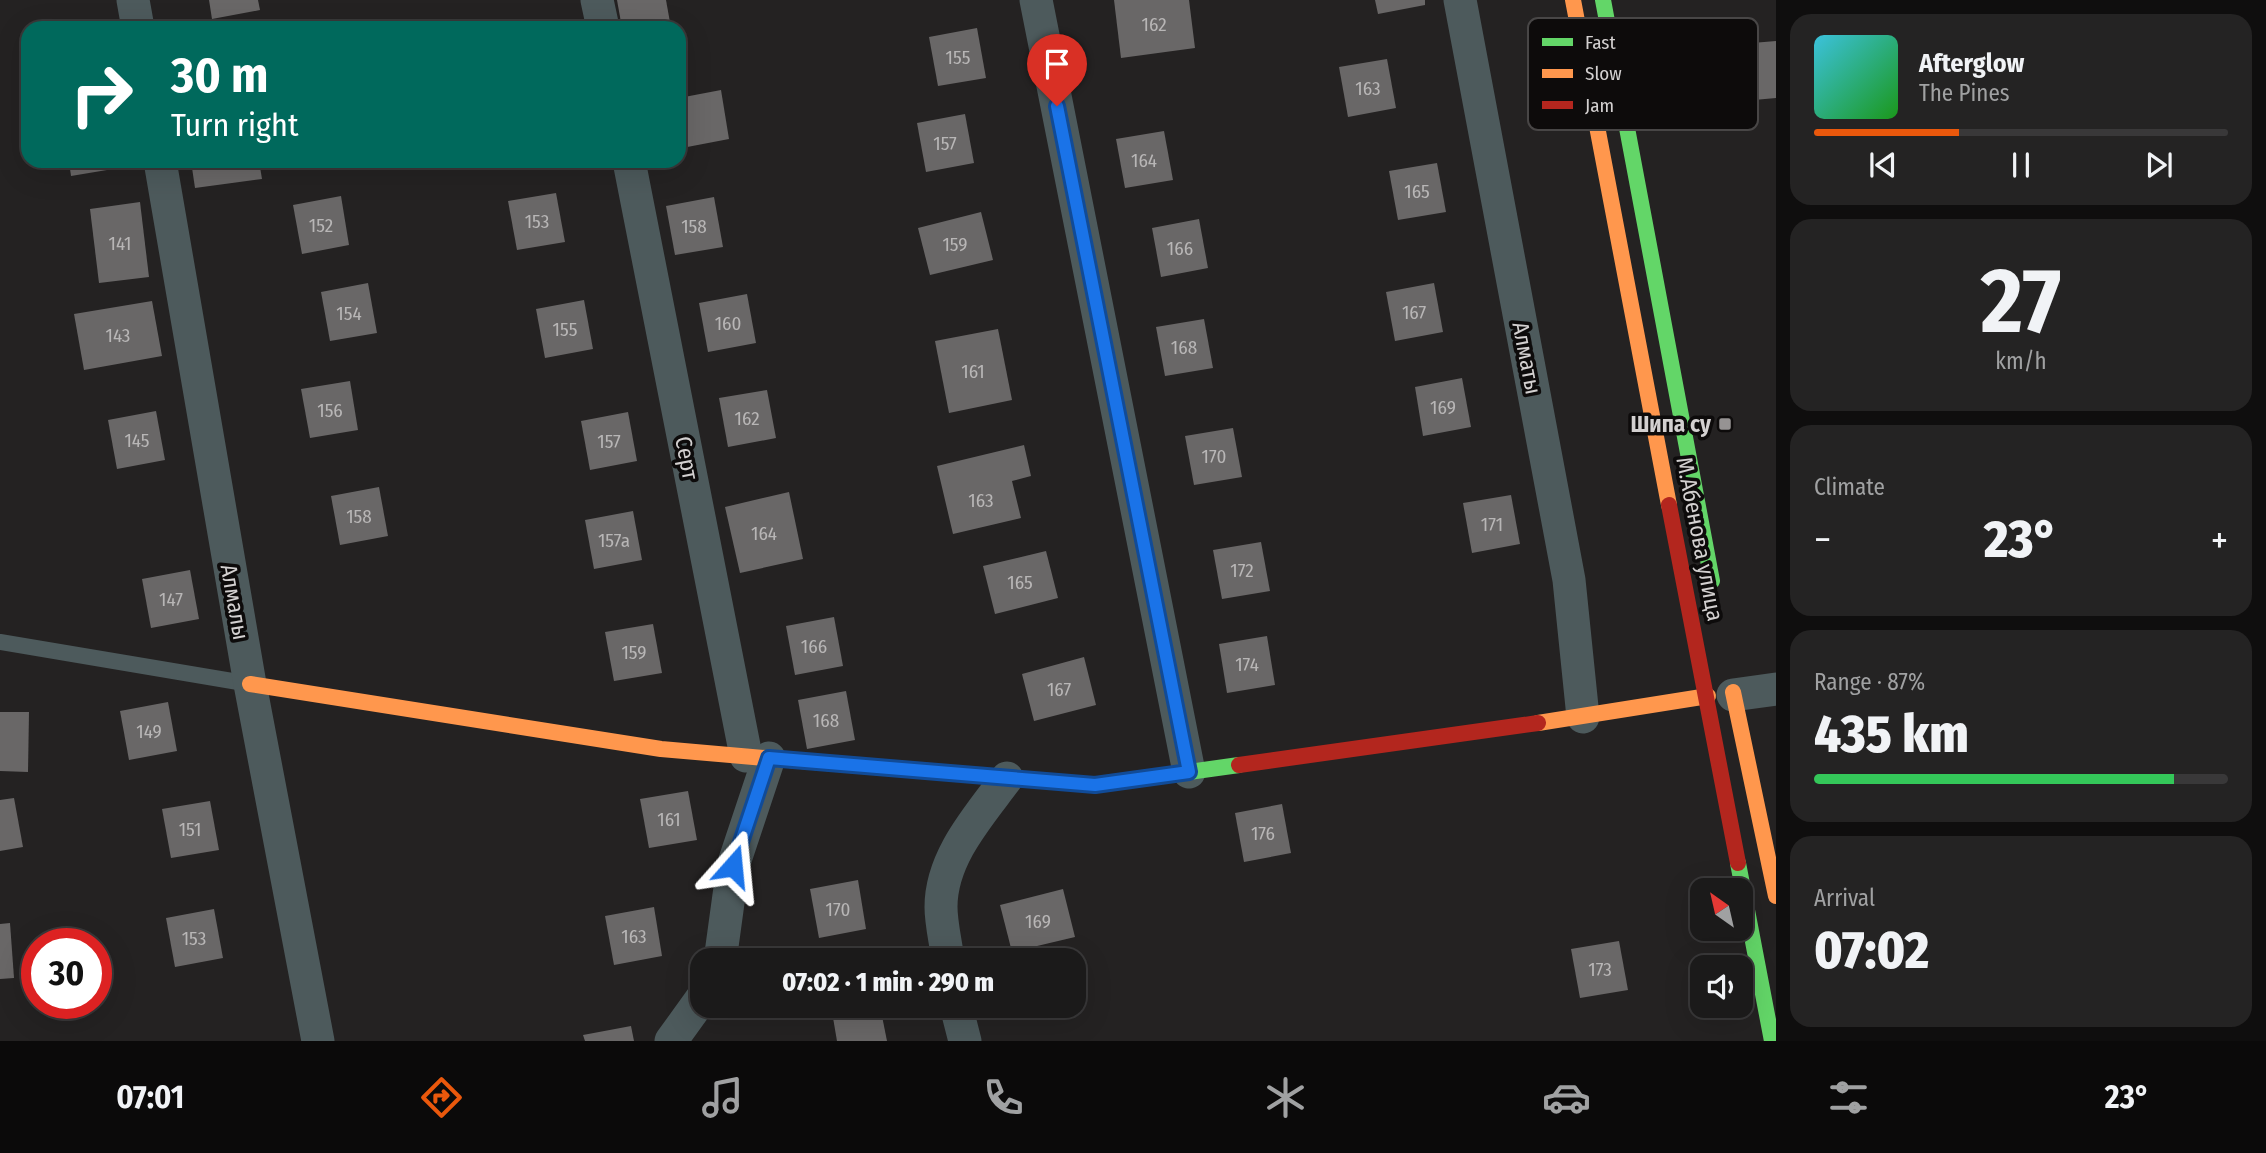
<!DOCTYPE html>
<html lang="en">
<head>
<meta charset="utf-8">
<style>
	:root { --surface:#1b1a1a; --page:#242323; --text:#f1f3f6; --muted:#a0a1a2; --line:#393839; --accent:#ea580c }
	body { margin:0; font-family:"Fira Sans Condensed",sans-serif; background:var(--page); color:var(--text); height:100vh; display:flex; flex-direction:column; font-size:26px; white-space:nowrap }
	* { box-sizing:border-box; margin:0 }
	p { font-size:23px; color:var(--muted) }
	.icon { flex:none; width:38px; height:38px; fill:none; stroke:currentColor; stroke-width:2; stroke-linecap:round; stroke-linejoin:round }
	.map { position:relative; flex:1; overflow:hidden }
	.drawer { display:flex; flex-direction:column; gap:14px; padding:14px; background:#0f0e0e; width:490px }
	.drawer>* { flex:none }
	.banner { position:absolute; left:21px; top:21px; width:665px; height:147px; border-radius:21px; box-shadow:0 7px 28px #0002,0 0 0 2px var(--line); background:#00695c; color:#fff; overflow:hidden }
	.needle { width:46px; rotate:326deg }
	.buttons { position:absolute; left:1690px; top:878px; display:grid; gap:14px }
	.buttons a { display:grid; place-items:center; width:63px; height:63px; border-radius:14px; background:var(--surface); box-shadow:0 7px 28px #0002,0 0 0 2px var(--line); font-size:35px }
	.speed { position:absolute; left:21px; top:928px; display:flex; gap:14px; font-size:35px; font-weight:700; text-align:center }
	.speed>* { display:grid; place-content:center; width:91px; height:91px; border-radius:50%; background:var(--surface); box-shadow:0 7px 28px #0002,0 0 0 2px var(--line); line-height:1 }
	.speed .limit { border:10px solid #d22; background:#fff; color:#111 }
	.pin { position:absolute; display:grid; place-items:center; width:60px; height:60px; color:#fff; margin:-72px -30px; border-radius:50% 50% 50% 0; rotate:-45deg; box-shadow:0 0 7px #0007 }
	.pin .icon { rotate:45deg }
	.me { position:absolute; width:77px; margin:-38px; rotate:18deg; stroke-linejoin:round; filter:drop-shadow(0 0 5px #0008) }
	.turn { display:flex; align-items:center; gap:24px; height:147px; padding:0 35px; font-size:32px }
	.turn .icon { width:91px; height:91px; stroke-width:2.5 }
	.turn b { display:block; font-size:49px; line-height:60px }
	.big { font-size:52px; font-weight:800; line-height:1.1 }
	.drawer .card { flex:1; display:flex; flex-direction:column; justify-content:center; gap:10px; min-width:0; padding:0 24px; border-radius:21px; background:var(--page) }
	.drawer .dial { align-items:center; gap:0 }
	.dial b { font-size:91px; line-height:1 }
	.song { display:flex; align-items:center; gap:21px }
	.cover { width:84px; height:84px; border-radius:10px; background:linear-gradient(135deg,hsl(190 70% 55%),hsl(120 70% 35%)) }
	.played { height:7px; border-radius:4px; background:linear-gradient(90deg,var(--accent) 35%,var(--line) 35%) }
	.keys { display:flex; justify-content:space-around; direction:ltr }
	.heat { display:flex; justify-content:space-between; align-items:center; font-size:38px; direction:ltr }
	.charge { height:10px; border-radius:5px; background:linear-gradient(90deg,#34c759 87%,var(--line) 0) }
	.trip { position:absolute; left:690px; top:948px; width:396px; height:70px; border-radius:21px; background:var(--surface); box-shadow:0 7px 28px #0002,0 0 0 2px var(--line); font-weight:800; line-height:70px; text-align:center }
	.tab-bar { display:flex; height:112px; justify-content:space-around; align-items:center; background:#0b0a0a; color:var(--muted) }
	.tab-bar .icon { width:49px; height:49px }
	.tab-bar .current { color:var(--accent) }
	.tab-bar b { font-size:32px; color:var(--text) }
	main { display:flex; flex:1; min-height:0 }
	.map>svg:first-child { display:block }
	.building { fill:#696767 }
	.lines { fill:none; stroke-linecap:round; stroke-linejoin:round }
	.lane { stroke:#4d5a5c; stroke-width:16 }
	.street { stroke:#4d5a5c; stroke-width:33 }
	.fast { stroke:#63d668; stroke-width:16 }
	.slow { stroke:#ff974d; stroke-width:16 }
	.jam { stroke:#b3261e; stroke-width:16 }
	.route-casing { stroke:#114b97; stroke-width:18 }
	.route { stroke:#1a73e8; stroke-width:12 }
	.poi-dot { fill:#969393; stroke:#0d0b0b; stroke-width:2.5 }
	.labels { text-anchor:middle; stroke-width:7; stroke-linejoin:round; paint-order:stroke }
	.number-label { font-size:19px; fill:#b8b6b6 }
	.street-label { font-size:23px; fill:#d3d0d0; stroke:#0d0b0b }
	.poi-label { font-size:23px; font-weight:bold; fill:#d3d0d0; stroke:#0d0b0b; text-anchor:end }
	.key { fill:#0d0b0b; stroke:#484646; stroke-width:2 }
	.key-label { font-size:19px; fill:#d3d0d0 }
</style>
</head>
<body>
<main>
<div class="map">
<svg width="1776" height="1041" viewBox="0 0 1776 1041">
	<rect width="100%" height="100%" fill="#242222"/>
	<g class="building">
		<polygon points="209,0 258,0 260,10 212,19"/>
		<polygon points="617,0 666,0 671,28 622,28"/>
		<polygon points="1114,0 1189,0 1195,48 1121,58"/>
		<polygon points="1375,0 1425,0 1425,5 1378,14"/>
		<polygon points="977,28 986,78 938,86 929,37"/>
		<polygon points="1776,41 1776,98 1721,103 1716,46"/>
		<polygon points="1387,59 1396,108 1348,117 1339,67"/>
		<polygon points="721,90 729,139 682,148 679,98"/>
		<polygon points="965,114 974,163 926,172 917,123"/>
		<polygon points="1164,131 1173,180 1125,188 1116,139"/>
		<polygon points="69,161 118,161 119,168 71,176"/>
		<polygon points="191,161 259,161 262,179 195,188"/>
		<polygon points="513,161 534,161 535,162 514,166"/>
		<polygon points="1437,163 1446,212 1398,220 1389,171"/>
		<polygon points="556,193 565,242 517,250 508,201"/>
		<polygon points="341,196 349,245 302,254 293,205"/>
		<polygon points="714,197 723,247 675,255 666,206"/>
		<polygon points="140,202 149,277 99,283 90,209"/>
		<polygon points="981,212 993,260 930,275 918,228"/>
		<polygon points="1199,219 1208,268 1161,277 1152,228"/>
		<polygon points="368,283 377,333 330,341 321,292"/>
		<polygon points="1434,283 1443,332 1395,341 1386,292"/>
		<polygon points="747,294 756,343 708,352 699,303"/>
		<polygon points="584,300 593,349 545,358 536,309"/>
		<polygon points="152,301 162,356 84,370 74,314"/>
		<polygon points="1204,319 1213,368 1165,376 1156,327"/>
		<polygon points="998,329 1012,400 949,413 935,341"/>
		<polygon points="1462,378 1471,427 1423,436 1415,387"/>
		<polygon points="350,381 358,430 310,438 301,389"/>
		<polygon points="767,390 776,438 728,447 719,398"/>
		<polygon points="156,411 165,460 117,469 108,420"/>
		<polygon points="628,412 637,461 590,470 581,421"/>
		<polygon points="1233,428 1242,477 1194,485 1185,436"/>
		<polygon points="1024,445 1031,476 1012,481 1021,518 953,534 937,466"/>
		<polygon points="379,487 388,536 340,545 331,496"/>
		<polygon points="789,492 803,559 740,573 725,507"/>
		<polygon points="1511,495 1520,544 1472,553 1463,503"/>
		<polygon points="633,511 642,560 594,569 585,520"/>
		<polygon points="1261,542 1270,591 1222,599 1213,550"/>
		<polygon points="1046,551 1058,598 995,614 983,566"/>
		<polygon points="190,570 199,619 151,628 142,579"/>
		<polygon points="834,617 843,666 795,675 786,626"/>
		<polygon points="653,624 662,673 614,681 605,632"/>
		<polygon points="1267,636 1275,685 1227,693 1219,644"/>
		<polygon points="1084,657 1096,705 1034,721 1022,674"/>
		<polygon points="846,691 855,740 807,749 798,700"/>
		<polygon points="168,702 177,751 129,760 120,711"/>
		<polygon points="0,712 29,712 28,772 0,771"/>
		<polygon points="688,791 697,840 649,848 640,799"/>
		<polygon points="14,798 23,847 0,851 0,800"/>
		<polygon points="210,801 219,850 171,858 162,809"/>
		<polygon points="1282,804 1291,853 1244,862 1235,813"/>
		<polygon points="858,880 866,929 819,938 810,889"/>
		<polygon points="1063,889 1075,937 1012,952 1000,905"/>
		<polygon points="654,907 662,956 614,965 605,916"/>
		<polygon points="214,909 223,958 175,967 166,918"/>
		<polygon points="10,923 14,978 0,979 0,924"/>
		<polygon points="1619,941 1628,990 1580,998 1571,949"/>
		<polygon points="831,1006 880,1006 887,1041 837,1041"/>
		<polygon points="631,1026 634,1041 585,1041 583,1035"/>
	</g>
	<g class="lines">
		<polyline class="lane" points="0,642 250,684"/>
		<g class="street">
			<polyline points="133,0 138,28"/>
			<polyline points="597,0 603,28"/>
			<polyline points="1036,0 1189,772"/>
			<polyline points="1460,0 1569,580 1583,717"/>
			<polyline points="160,161 250,684 318,1041"/>
			<polyline points="629,161 746,756"/>
			<polyline points="1733,695 1776,689"/>
			<polyline points="720,961 733,866 769,758"/>
			<path d="M948,961C946,943 941,924 941,907C941,857 979,816 1007,778"/>
			<polyline points="956,1006 965,1041"/>
			<polyline points="671,1041 702,998"/>
		</g>
		<g class="fast">
			<polyline points="1603,0 1712,581"/>
			<polyline points="765,758 1095,785 1239,765"/>
			<polyline points="1738,863 1772,1041"/>
		</g>
		<g class="slow">
			<polyline points="1573,0 1669,505"/>
			<polyline points="250,684 661,749 765,758"/>
			<polyline points="1733,692 1776,896"/>
			<polyline points="1538,723 1708,696"/>
		</g>
		<g class="jam">
			<polyline points="1669,505 1738,863"/>
			<polyline points="1239,765 1538,723"/>
		</g>
	</g>
	<g class="lines">
		<g class="route-casing">
			<polyline id="route" points="733,866 769,758 1095,785 1189,772 1057,106"/>
		</g>
		<use href="#route" class="route"/>
	</g>
	<rect class="poi-dot" x="1718" y="417" width="14" height="14" rx="3.5"/>
	<g class="labels">
		<g class="number-label">
			<text x="1154" y="31">162</text>
			<text x="958" y="64">155</text>
			<text x="1368" y="95">163</text>
			<text x="945" y="150">157</text>
			<text x="1144" y="167">164</text>
			<text x="1417" y="198">165</text>
			<text x="537" y="228">153</text>
			<text x="321" y="232">152</text>
			<text x="694" y="233">158</text>
			<text x="120" y="250">141</text>
			<text x="955" y="251">159</text>
			<text x="1180" y="255">166</text>
			<text x="1414" y="319">167</text>
			<text x="349" y="320">154</text>
			<text x="728" y="330">160</text>
			<text x="565" y="336">155</text>
			<text x="118" y="342">143</text>
			<text x="1184" y="354">168</text>
			<text x="973" y="378">161</text>
			<text x="1443" y="414">169</text>
			<text x="330" y="417">156</text>
			<text x="747" y="425">162</text>
			<text x="137" y="447">145</text>
			<text x="609" y="448">157</text>
			<text x="1214" y="463">170</text>
			<text x="981" y="507">163</text>
			<text x="359" y="523">158</text>
			<text x="1492" y="531">171</text>
			<text x="764" y="540">164</text>
			<text x="614" y="547">157а</text>
			<text x="1242" y="577">172</text>
			<text x="1020" y="589">165</text>
			<text x="171" y="606">147</text>
			<text x="814" y="653">166</text>
			<text x="634" y="659">159</text>
			<text x="1247" y="671">174</text>
			<text x="1059" y="696">167</text>
			<text x="826" y="727">168</text>
			<text x="149" y="738">149</text>
			<text x="669" y="826">161</text>
			<text x="190" y="836">151</text>
			<text x="1263" y="840">176</text>
			<text x="838" y="916">170</text>
			<text x="1038" y="928">169</text>
			<text x="634" y="943">163</text>
			<text x="194" y="945">153</text>
			<text x="1600" y="976">173</text>
		</g>
		<g class="street-label">
			<text transform="translate(1527 358) rotate(79)" y="8">Алматы</text>
			<text transform="translate(687 458) rotate(79)" y="8">Серт</text>
			<text transform="translate(1700 539) rotate(79)" y="8">М.Абенова улица</text>
			<text transform="translate(235 602) rotate(80)" y="8">Алмалы</text>
		</g>
		<g class="poi-label">
			<text x="1711" y="432">Шипа су</text>
		</g>
	</g>
	<rect x="1528" y="18" width="230" height="112" rx="10" class="key"/>
	<rect x="1542" y="38" width="31" height="8" fill="#63d668"/>
	<rect x="1542" y="69" width="31" height="9" fill="#ff974d"/>
	<rect x="1542" y="101" width="31" height="8" fill="#b3261e"/>
	<g class="key-label">
		<text x="1585" y="49">Fast</text>
		<text x="1585" y="80">Slow</text>
		<text x="1585" y="112">Jam</text>
	</g>
</svg>
<div class="buttons">
<a><svg class="needle" viewBox="-14 -14 28 28"><path d="M0-13l5 13h-10z" fill="#e53935"/><path d="M0 13l5-13h-10z" fill="#a0a1a2"/></svg></a>
<a><svg class="icon" aria-label="sound" viewBox="0 0 24 24"><path d="M4 9h4l5-4v14l-5-4H4zM17 9q2 3 0 6"/></svg></a>
</div>
<div class="speed"><div class="limit">30</div></div>
<div class="pin" style="left:1057px;top:106px;background:#d93025"><svg class="icon" aria-label="arrive" viewBox="0 0 24 24"><path d="M6 21V4h12l-3 4 3 4H6"/></svg></div>
<svg class="me" style="left:733px;top:866px" viewBox="-20 -20 40 40"><path d="M0-17L14 15 0 8-14 15z" fill="#1a73e8" stroke="#fff" stroke-width="4"/></svg>
<div class="trip">07:02 · 1 min · 290 m</div>
<div class="banner">
<div class="turn"><svg class="icon" aria-label="right" viewBox="0 0 24 24"><path d="M7 20v-9h11M14 6l5 5-5 5"/></svg><div><b>30 m</b>Turn right</div></div>
</div>
</div>
<section class="drawer">
<div class="card">
<div class="song"><i class="cover"></i><div><b>Afterglow</b><p>The Pines</p></div></div>
<div class="played"></div>
<div class="keys"><svg class="icon" aria-label="previous" viewBox="0 0 24 24"><path d="M18 5L8 12l10 7zM5 5v14"/></svg><svg class="icon" aria-label="pause" viewBox="0 0 24 24"><path d="M8 5v14M16 5v14"/></svg><svg class="icon" aria-label="next" viewBox="0 0 24 24"><path d="M6 5l10 7-10 7zM19 5v14"/></svg></div>
</div>
<div class="card dial"><b>27</b><p>km/h</p></div>
<div class="card"><p>Climate</p>
<div class="heat"><a>−</a><b class="big">23°</b><a>+</a></div>
</div>
<div class="card"><p>Range · 87%</p><b class="big">435 km</b><div class="charge"></div></div>
<div class="card"><p>Arrival</p><b class="big">07:02</b></div>
</section>
</main>
<nav class="tab-bar">
<b>07:01</b>
<svg class="icon current" aria-label="directions" viewBox="0 0 24 24"><path d="M12 3l9 9-9 9-9-9zM9 14v-3h6M13 9l2 2-2 2"/></svg>
<svg class="icon" aria-label="music" viewBox="0 0 24 24"><path d="M9 18V5l10-2v13"/><circle cx="6" cy="18" r="3"/><circle cx="16" cy="16" r="3"/></svg>
<svg class="icon" aria-label="phone" viewBox="0 0 24 24"><path d="M5 4h4l2 5-3 2q2 4 5 5l2-3 5 2v4C11 20 4 13 5 4z"/></svg>
<svg class="icon" aria-label="climate" viewBox="0 0 24 24"><path d="M12 3v18M4 7l16 10M4 17L20 7"/></svg>
<svg class="icon" aria-label="car" viewBox="0 0 24 24"><path d="M5 17H2v-5l4-1 3-4h7l3 4 3 1v5h-3M9 17h6M6 11h13"/><circle cx="7" cy="17" r="2"/><circle cx="17" cy="17" r="2"/></svg>
<svg class="icon" aria-label="filters" viewBox="0 0 24 24"><path d="M4 7h16M4 17h16"/><circle cx="9" cy="7" r="2"/><circle cx="15" cy="17" r="2"/></svg>
<b>23°</b>
</nav>
</body>
</html>
